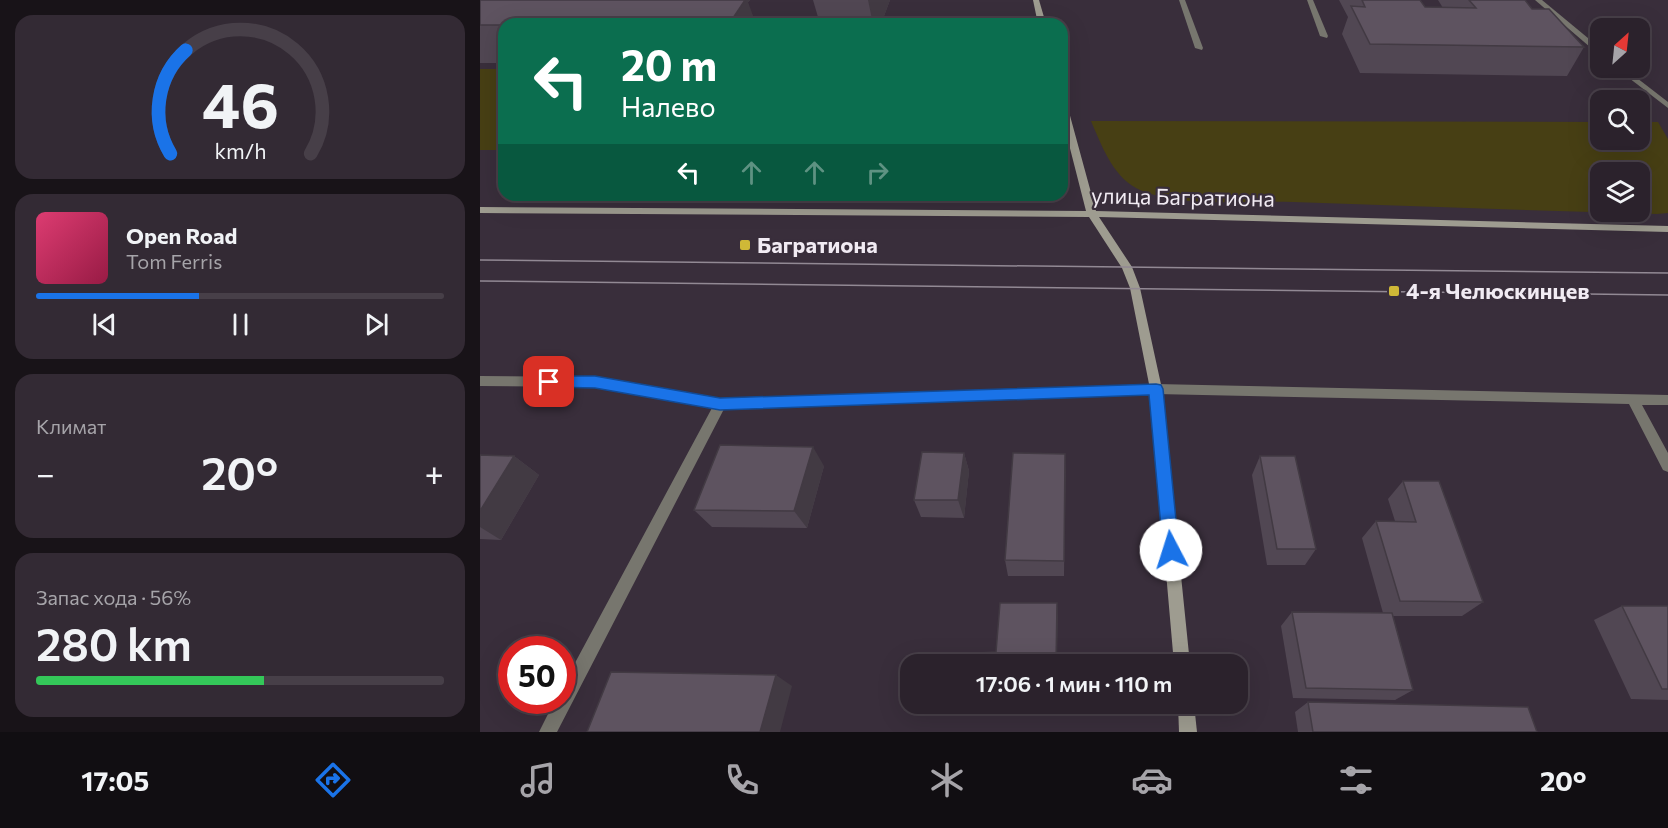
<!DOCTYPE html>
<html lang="ru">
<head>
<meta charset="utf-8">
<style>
	:root { --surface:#2b222c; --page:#332a34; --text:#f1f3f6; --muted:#a6a4a9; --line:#473f48; --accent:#1a73e8 }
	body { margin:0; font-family:Commissioner,sans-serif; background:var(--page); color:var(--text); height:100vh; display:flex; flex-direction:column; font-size:22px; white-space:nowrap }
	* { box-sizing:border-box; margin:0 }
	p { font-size:20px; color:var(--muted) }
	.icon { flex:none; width:33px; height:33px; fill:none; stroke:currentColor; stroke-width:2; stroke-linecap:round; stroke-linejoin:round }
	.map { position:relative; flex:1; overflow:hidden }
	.side { display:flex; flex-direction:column; gap:15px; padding:15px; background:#181318; width:480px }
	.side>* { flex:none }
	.guide { position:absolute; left:18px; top:18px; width:570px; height:183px; border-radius:18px; box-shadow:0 6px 24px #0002,0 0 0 2px var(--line); background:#0b6e4f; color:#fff; overflow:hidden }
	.needle { width:39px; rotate:27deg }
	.buttons { position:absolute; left:1110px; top:18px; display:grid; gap:12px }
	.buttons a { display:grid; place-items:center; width:60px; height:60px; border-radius:12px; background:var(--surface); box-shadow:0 6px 24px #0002,0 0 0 2px var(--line); font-size:30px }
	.speed { position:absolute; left:18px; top:636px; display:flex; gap:12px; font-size:30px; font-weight:700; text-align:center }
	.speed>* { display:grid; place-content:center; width:78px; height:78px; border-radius:50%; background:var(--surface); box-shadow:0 6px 24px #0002,0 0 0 2px var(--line); line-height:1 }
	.speed .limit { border:9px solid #d22; background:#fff; color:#111 }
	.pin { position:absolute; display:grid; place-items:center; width:51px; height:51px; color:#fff; margin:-26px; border-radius:12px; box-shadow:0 3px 9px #0006 }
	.me { position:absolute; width:66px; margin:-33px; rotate:355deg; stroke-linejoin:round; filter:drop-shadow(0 0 4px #0008) }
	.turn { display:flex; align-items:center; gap:21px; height:126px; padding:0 24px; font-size:27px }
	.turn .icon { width:78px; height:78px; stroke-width:2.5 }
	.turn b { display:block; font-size:42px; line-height:51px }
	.lanes { display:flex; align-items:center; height:57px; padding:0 24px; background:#0003; justify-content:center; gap:30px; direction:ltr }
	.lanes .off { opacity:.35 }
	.big { font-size:45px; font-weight:600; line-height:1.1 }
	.side .card { flex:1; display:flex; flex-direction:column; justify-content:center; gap:9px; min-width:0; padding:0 21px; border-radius:18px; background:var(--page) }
	.side .dial { align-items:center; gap:0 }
	.dial svg { height:156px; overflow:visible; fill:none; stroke:var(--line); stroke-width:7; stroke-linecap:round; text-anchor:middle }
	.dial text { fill:var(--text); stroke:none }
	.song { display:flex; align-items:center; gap:18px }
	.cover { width:72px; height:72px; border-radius:9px; background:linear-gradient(135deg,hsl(340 70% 55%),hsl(340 70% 35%)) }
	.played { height:6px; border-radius:3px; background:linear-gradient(90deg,var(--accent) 40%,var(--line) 40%) }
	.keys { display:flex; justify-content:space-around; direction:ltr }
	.heat { display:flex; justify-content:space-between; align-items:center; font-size:33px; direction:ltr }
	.charge { height:9px; border-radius:4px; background:linear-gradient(90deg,#34c759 56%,var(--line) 0) }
	.trip { position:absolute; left:420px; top:654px; width:348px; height:60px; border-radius:18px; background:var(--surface); box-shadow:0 6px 24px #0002,0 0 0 2px var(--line); font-weight:600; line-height:60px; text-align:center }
	.dock { display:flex; height:96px; justify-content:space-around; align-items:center; background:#110e12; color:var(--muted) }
	.dock .icon { width:42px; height:42px }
	.dock .current { color:var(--accent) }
	.dock b { font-size:27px; color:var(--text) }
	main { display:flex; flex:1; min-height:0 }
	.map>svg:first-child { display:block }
	.green { fill:#473f14; fill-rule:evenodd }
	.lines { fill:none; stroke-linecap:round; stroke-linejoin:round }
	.lane { fill:#77766e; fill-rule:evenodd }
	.street { fill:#77766e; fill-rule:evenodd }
	.secondary { fill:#9e9c90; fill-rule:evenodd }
	.tram { stroke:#928994; stroke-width:1.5 }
	.wall { fill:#514753 }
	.shaded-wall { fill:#423a43 }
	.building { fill:#5e5360; stroke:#423a43; stroke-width:1.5 }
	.route { fill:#1a73e8; stroke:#114b97; stroke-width:1.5 }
	.poi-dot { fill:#cfb837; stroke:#392e3b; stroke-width:2 }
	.labels { text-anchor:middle; stroke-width:4.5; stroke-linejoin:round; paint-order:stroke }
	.street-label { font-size:22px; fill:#f1ebf3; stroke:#392e3b }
	.poi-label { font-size:22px; font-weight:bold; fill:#f1ebf3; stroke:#392e3b; text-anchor:start }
</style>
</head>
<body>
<main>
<section class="side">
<div class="card dial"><svg viewBox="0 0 100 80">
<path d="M14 69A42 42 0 1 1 86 69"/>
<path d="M14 69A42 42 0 0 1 22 16" stroke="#1a73e8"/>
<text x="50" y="56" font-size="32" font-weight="700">46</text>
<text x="50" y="72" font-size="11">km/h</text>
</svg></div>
<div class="card">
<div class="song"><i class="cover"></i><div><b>Open Road</b><p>Tom Ferris</p></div></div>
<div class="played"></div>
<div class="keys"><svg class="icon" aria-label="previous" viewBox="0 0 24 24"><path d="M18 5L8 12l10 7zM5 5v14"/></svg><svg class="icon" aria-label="pause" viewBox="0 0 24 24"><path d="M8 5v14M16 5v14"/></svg><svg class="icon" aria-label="next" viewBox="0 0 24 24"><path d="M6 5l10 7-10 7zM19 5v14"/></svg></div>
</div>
<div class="card"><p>Климат</p>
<div class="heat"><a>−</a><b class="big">20°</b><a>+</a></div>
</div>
<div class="card"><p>Запас хода · 56%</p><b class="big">280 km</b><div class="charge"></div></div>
</section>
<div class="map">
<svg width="1188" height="732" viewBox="0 0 1188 732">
	<rect width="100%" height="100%" fill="#392e3b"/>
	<g class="green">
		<rect x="0" y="69" width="24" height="81"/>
		<path d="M611,121L1120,122V140H1160V122H1178L1188,139V213L1177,214C1056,211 934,206 813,202C766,200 697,209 656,188C632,175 621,144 611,121ZM1120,172H1160V212H1120Z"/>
	</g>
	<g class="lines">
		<g class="lane">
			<polygon points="699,0 705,0 723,48 722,50 715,48"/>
			<polygon points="827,0 833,0 848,36 847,38 840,36"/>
			<polygon points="255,16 331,16 335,18 331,24 323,24 326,20 258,20 254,18"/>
			<polygon points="0,376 115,377 240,399 676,384 1188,395 1188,405 1162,405 1188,453 1188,472 1183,470 1149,404 676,394 244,409 77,732 59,732 75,700 82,700 82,687 232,408 115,387 0,386"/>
		</g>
		<g class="street">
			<polygon points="1055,0 1062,0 1120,48 1120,53 1117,53"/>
			<polygon points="1136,68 1144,68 1188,102 1188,108"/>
		</g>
		<g class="secondary">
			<polygon points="553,0 559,0 566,24 558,24"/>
			<polygon points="582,99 586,101 616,211 1188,226 1188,232 619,217 652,267 660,288 682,389 710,664 694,664 670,389 650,288 642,268 609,217 0,213 0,207 606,211 582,117"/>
			<polygon points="698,704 714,704 717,732 699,732"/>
		</g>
		<g class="tram">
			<polyline points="0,260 1188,273"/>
			<polyline points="0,281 1188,295"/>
		</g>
	</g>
	<g class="wall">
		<polygon points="0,0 270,0 268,2 24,24 24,63 0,63"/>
		<polygon points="333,0 410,0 401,24 340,24"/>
		<polygon points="859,0 940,0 945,7 963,8 958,0 1045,0 1052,9 1104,47 1087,76 880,73 862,34 868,17"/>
		<polygon points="484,453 489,471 484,518 441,517 434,500"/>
		<polygon points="585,454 584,576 528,576 525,560"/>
		<polygon points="0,455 34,456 59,475 21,540 0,539"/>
		<polygon points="780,456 836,549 825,565 787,565 772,475"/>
		<polygon points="344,466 327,528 232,527 214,510"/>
		<polygon points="923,481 1003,602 982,616 913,616 933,690 915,700 813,698 801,626 812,612 903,613 882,538 896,521 915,521 908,499"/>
		<polygon points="1142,606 1188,606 1188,700 1151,699 1114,620"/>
		<polygon points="828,702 1057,732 818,732 815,712"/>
		<polygon points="500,704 576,704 576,706 501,705"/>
	</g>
	<g class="shaded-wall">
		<polygon points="262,0 270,0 268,2 276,24 249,24"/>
		<polygon points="388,0 410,0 401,24 393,24"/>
		<polygon points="333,447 344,466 327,528 314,511"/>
		<polygon points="484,453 489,471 484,518 478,500"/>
		<polygon points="585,454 586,472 584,576 584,561"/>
		<polygon points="34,456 59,475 21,540 0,527 0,511"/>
		<polygon points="577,603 578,617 577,664 576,664"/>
		<polygon points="296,675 312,686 300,732 280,732"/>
	</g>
	<g class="building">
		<polygon points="0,0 265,0 249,24 24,24 24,25 0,25"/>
		<polygon points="882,0 940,0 945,7 996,8 989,0 1045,0 1052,9 1069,9 1104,47 890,44 871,6 885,7"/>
		<polygon points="240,445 333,447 314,511 214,510"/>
		<polygon points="442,452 484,453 478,500 434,500"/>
		<polygon points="533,453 585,454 584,561 525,560"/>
		<polygon points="0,455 34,456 0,511"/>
		<polygon points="780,456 815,456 836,549 797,549"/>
		<polygon points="923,481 959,481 1003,602 920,601 896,521 936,522"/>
		<polygon points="520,603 577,603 576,664 498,664 498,653 516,652"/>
		<polygon points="1142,606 1188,606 1188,689 1182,689"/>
		<polygon points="812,612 912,613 933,690 826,688"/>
		<polygon points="131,672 296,675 280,732 107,732"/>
		<polygon points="828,702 1048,707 1057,732 833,732"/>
	</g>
	<polygon class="route" points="69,376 115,376 240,398 676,384 681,385 683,389 699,550 697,556 691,558 685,556 683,550 669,395 240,410 115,388 69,387 64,386 62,382 64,378"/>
	<g class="poi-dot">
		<rect x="259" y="239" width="12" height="12" rx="3"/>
		<rect x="908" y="285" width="12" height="12" rx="3"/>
	</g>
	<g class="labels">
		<g class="street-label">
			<text transform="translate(703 197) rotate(1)" y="8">улица Багратиона</text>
		</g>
		<g class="poi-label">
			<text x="277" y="253">Багратиона</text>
			<text x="926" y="299">4-я Челюскинцев</text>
		</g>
	</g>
</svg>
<div class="buttons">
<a><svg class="needle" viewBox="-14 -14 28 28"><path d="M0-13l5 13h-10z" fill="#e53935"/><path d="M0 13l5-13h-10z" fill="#a6a4a9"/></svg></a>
<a><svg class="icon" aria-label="search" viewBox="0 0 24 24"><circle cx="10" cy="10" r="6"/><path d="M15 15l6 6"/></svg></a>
<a><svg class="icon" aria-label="layers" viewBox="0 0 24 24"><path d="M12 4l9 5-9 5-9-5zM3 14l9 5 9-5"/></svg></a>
</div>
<div class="speed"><div class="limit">50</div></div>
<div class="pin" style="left:69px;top:382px;background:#d93025"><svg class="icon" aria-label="arrive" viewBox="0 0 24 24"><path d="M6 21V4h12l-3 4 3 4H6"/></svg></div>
<svg class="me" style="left:691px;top:550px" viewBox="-20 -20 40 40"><circle r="19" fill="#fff"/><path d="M0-13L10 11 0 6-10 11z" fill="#1a73e8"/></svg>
<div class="trip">17:06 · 1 мин · 110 m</div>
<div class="guide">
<div class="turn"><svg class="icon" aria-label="left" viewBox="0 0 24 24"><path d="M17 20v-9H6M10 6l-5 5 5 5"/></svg><div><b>20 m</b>Налево</div></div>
<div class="lanes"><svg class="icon" aria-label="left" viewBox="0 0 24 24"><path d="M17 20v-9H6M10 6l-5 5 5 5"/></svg><svg class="icon off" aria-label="ahead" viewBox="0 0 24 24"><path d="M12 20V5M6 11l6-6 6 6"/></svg><svg class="icon off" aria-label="ahead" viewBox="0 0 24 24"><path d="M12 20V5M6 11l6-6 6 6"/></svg><svg class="icon off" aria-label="right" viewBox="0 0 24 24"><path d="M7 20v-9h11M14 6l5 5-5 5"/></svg></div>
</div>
</div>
</main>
<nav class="dock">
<b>17:05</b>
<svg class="icon current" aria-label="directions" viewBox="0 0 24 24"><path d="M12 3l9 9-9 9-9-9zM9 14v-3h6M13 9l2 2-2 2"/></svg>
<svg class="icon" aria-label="music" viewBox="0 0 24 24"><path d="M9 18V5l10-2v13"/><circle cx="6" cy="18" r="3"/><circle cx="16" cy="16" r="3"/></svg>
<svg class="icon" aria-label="phone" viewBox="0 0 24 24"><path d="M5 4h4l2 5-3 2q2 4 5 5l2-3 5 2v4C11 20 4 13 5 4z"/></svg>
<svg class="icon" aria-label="climate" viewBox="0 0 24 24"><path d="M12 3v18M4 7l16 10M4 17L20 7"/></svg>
<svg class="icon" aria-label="car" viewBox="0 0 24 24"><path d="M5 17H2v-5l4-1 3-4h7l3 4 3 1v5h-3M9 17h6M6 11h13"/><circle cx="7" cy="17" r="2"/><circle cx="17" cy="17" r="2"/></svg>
<svg class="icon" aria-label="filters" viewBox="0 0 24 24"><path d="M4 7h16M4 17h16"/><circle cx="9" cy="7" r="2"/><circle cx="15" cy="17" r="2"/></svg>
<b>20°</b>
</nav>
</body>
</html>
